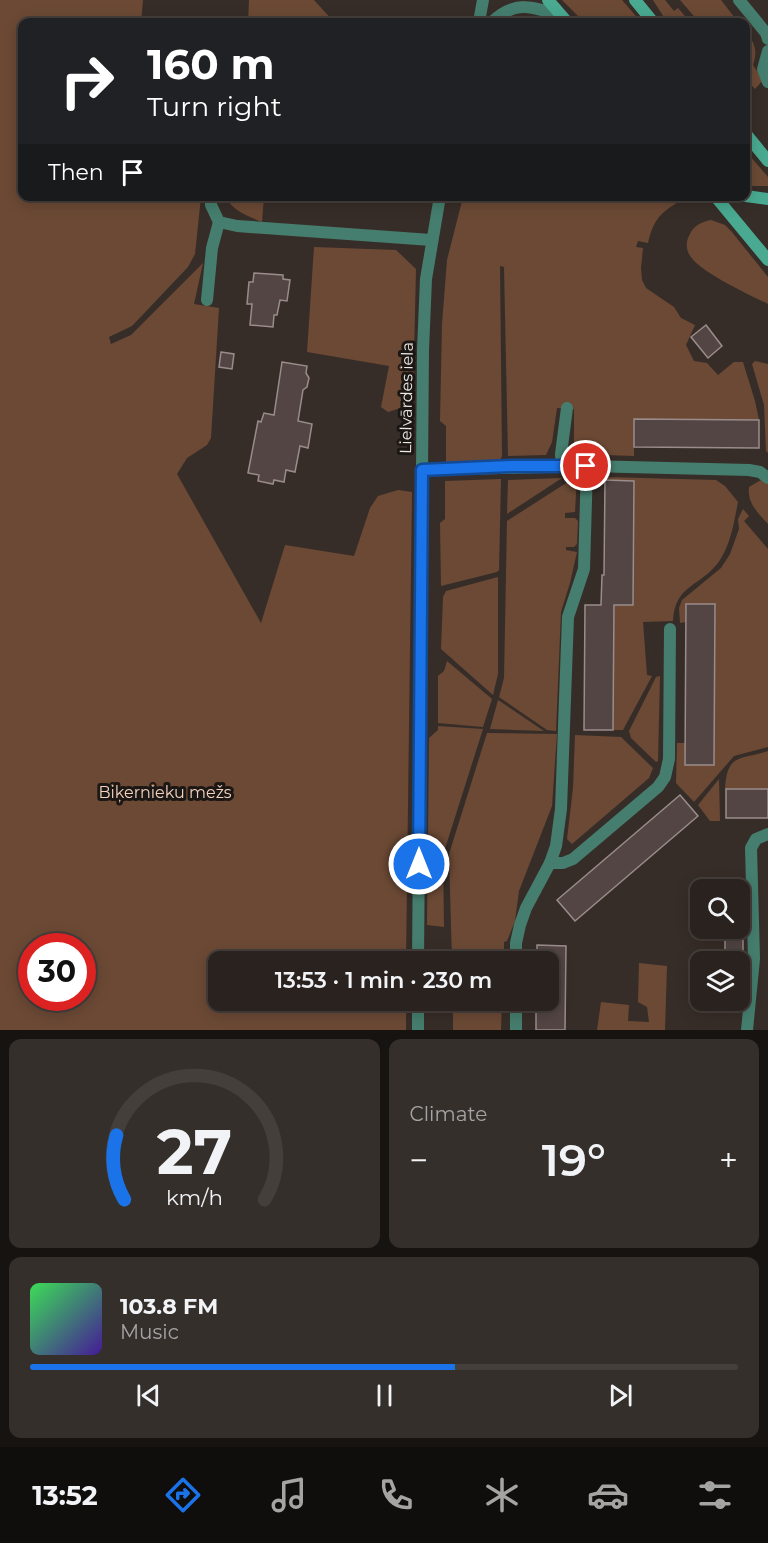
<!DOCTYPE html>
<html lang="en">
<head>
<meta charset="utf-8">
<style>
	:root { --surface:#29221e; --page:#352f2b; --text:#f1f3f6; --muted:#a5a4a4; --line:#453f3c; --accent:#1a73e8 }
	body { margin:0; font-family:Montserrat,sans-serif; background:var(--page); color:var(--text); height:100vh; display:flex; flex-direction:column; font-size:22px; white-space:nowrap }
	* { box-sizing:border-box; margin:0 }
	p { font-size:20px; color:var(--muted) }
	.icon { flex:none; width:33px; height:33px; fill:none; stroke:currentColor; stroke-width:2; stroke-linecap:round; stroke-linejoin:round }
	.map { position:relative; height:1030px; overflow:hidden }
	.details { display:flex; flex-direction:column; gap:9px; padding:9px; background:#171310; flex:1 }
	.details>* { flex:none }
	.guide { position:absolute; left:18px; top:18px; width:732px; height:183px; border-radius:12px; box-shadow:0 3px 15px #0003,0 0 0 2px var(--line); background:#202124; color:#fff; overflow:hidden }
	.buttons { position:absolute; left:690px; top:879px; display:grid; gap:12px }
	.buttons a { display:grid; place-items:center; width:60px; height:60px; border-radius:12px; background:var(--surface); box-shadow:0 3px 15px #0003,0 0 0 2px var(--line); font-size:30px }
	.speed { position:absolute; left:18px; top:933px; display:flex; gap:12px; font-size:30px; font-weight:700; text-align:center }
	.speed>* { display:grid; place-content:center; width:78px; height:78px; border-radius:50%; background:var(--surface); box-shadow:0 3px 15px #0003,0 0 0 2px var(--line); line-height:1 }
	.speed .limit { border:9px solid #d22; background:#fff; color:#111 }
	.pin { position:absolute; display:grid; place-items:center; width:51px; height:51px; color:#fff; margin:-26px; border:3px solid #fff; border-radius:50%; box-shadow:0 2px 6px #0007 }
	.me { position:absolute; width:66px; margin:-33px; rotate:0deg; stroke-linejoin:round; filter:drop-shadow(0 0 4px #0008) }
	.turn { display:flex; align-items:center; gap:21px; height:126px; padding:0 30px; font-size:27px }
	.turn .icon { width:78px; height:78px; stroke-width:2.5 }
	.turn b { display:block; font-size:42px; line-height:51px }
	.then { display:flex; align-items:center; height:57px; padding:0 30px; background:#0003; gap:12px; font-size:22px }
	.big { font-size:45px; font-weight:600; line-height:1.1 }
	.details .tile { flex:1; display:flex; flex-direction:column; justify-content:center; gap:9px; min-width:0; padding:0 21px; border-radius:12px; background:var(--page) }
	.details .dial { align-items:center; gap:0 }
	.dial svg { height:156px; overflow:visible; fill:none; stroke:var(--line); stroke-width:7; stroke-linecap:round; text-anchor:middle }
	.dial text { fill:var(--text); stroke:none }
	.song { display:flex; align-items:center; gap:18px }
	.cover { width:72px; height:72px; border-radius:9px; background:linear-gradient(135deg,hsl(130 70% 55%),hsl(260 70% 35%)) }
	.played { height:6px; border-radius:3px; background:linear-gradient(90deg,var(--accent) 60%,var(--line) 60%) }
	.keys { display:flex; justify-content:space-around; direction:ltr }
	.heat { display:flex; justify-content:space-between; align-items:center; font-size:33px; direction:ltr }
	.details .tiles { flex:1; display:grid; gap:9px; grid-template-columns:1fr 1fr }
	.tile:last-child { grid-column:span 2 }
	.trip { position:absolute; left:208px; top:951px; width:351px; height:60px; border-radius:12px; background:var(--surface); box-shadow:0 3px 15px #0003,0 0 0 2px var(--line); font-weight:600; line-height:60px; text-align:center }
	.dock { display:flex; height:96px; justify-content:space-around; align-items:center; background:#100e0c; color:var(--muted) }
	.dock .icon { width:42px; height:42px }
	.dock .selected { color:var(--accent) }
	.dock b { font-size:27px; color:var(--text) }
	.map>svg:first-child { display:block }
	.green { fill:#6b4935; fill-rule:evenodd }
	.building { fill:#524544; stroke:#9a8c8b; stroke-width:1.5 }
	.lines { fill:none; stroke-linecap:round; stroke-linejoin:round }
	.minor { stroke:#457e6e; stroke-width:12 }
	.secondary { stroke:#49aa91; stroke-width:12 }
	.route-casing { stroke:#114b97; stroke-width:15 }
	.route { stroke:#1a73e8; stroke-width:10 }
	.labels { text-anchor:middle; stroke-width:6; stroke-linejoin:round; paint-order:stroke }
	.street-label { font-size:16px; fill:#ede7e3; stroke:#1b1714 }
	.park-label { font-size:16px; fill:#f4d2bf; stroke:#1b1714 }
</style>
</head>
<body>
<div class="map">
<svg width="768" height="1030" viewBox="0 0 768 1030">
	<rect width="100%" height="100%" fill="#372d28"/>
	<g class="green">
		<path d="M0,0H143L141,22H22V196L201,197L195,254L188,267L132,326L109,337L111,344L131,335L203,263L194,304L219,308L211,438L207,445L187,458L177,474L261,623L285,545L354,556L370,508L378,496L398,490L412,492L406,961L219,962V1000L406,1001V1030H0ZM82,946V998H32V946Z"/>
		<polygon points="249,0 314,0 334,22 248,22"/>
		<polygon points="562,0 622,0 641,22 584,22"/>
		<polygon points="653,0 665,0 674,11 678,8 690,22 667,22"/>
		<polygon points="680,0 721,0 738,22 699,22"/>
		<path d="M746,32C755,43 758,51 753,65L763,80L755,89L746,79Z"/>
		<polygon points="749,155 768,177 768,186 746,186 746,161"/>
		<path d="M226,197H264L262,222C248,216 232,211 226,197Z"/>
		<path d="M455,197H687C664,210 654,216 648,243L638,241L636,247L643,248L641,268L642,280L646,288L674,307L681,318L695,325L686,345L694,361L707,363L718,375L734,362H743L755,401L759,420L634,419V456L574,454V409L557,408L552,442L546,455L508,456L504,267L500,266L502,456L500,460L446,462V426L440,421L442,324L447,260L462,201Z"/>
		<path d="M711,220L725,225L731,231L768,277V304C750,295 697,271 689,254C686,249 686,241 689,236C693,226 701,222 711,220Z"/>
		<polygon points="314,247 396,250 416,269 413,400 407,406 388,412 381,407 389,366 307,352"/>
		<polygon points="755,361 768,364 768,453 766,451 764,405 752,364"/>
		<polygon points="577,476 575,512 565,513 565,518 575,518 578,521 577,544 574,547 566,547 566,550 577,552 570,583 561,612 556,731 547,730 499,697 504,678 507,521"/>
		<path d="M607,477L716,480L725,486L738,502C734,522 731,543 720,560C702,587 675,583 673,621L643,622L647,675L652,676L623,730H613L614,605H633L634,481L605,480Z"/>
		<polygon points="562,478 507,514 508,480"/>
		<polygon points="501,479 499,570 497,572 441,586 440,523 445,519 445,481"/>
		<path d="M761,480L768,483V524C758,513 747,503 749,487Z"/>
		<polygon points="743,509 749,516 744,521 768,549 768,747 734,756 694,802 676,783 677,743 685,743 685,765 714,764 715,605 686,622 680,623 679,608 682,600 721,568 730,554 739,529 738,519"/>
		<polygon points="498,577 498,674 493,695 441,649 443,597 446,591"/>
		<polygon points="447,661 492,699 483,727 438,723 438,676 444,671"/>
		<polygon points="660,676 658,761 656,762 631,738 629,731 656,677"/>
		<polygon points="498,700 544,731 490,729"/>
		<polygon points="438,726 483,729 443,855 444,927 427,925 429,738 438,730"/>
		<polygon points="487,733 557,734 552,806 519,891 515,921 507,941 504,942 504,961 452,961 449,854"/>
		<polygon points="575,735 621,737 653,768 649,778 572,844 567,839 573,788"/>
		<path d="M768,751V789H725C727,753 740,760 768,751Z"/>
		<polygon points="719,779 720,821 710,821 698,805"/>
		<polygon points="639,963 667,966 665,1030 597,1030 601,1002 629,1005 628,1021 649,1022 647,1007 638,1002"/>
		<polygon points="453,1001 502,1001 501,1030 453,1030"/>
	</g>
	<g class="building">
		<polygon points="254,273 283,275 283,279 290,280 287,301 280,300 277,315 274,315 273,327 250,325 252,304 247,304 249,282 253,282"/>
		<polygon points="706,325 722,346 708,358 691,337"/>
		<polygon points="221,352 234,354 232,369 219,367"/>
		<polygon points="282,362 307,366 306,373 309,378 307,387 303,390 298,421 312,424 308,448 300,446 295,472 286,470 284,482 274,480 273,484 258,481 259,475 248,473 258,421 261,422 264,413 274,415"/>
		<polygon points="634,419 759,420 759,448 634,447"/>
		<polygon points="605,480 634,481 633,605 614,605 613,730 584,730 585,605 601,605 602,575 604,575"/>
		<polygon points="686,604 715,604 714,765 685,765"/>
		<rect x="726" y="789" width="42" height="29"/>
		<polygon points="680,795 698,816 575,921 557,900"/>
		<rect x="725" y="939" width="18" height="19"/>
		<polygon points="537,945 566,946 565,1030 536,1030 536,1000 549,1000 549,962 537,962"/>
	</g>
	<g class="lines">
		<g class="minor">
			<polyline points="739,0 766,33 768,39"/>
			<polyline points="479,22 483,0"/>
			<path d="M492,22C515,0 533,6 562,17"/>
			<polyline points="768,51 763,69 768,82"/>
			<polyline points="211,196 211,205 219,222 237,226 431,240"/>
			<polyline points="207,300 212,248 219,222"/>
			<polyline points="562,466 561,454 567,408"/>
			<polyline points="422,470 587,466 749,470 760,472 768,478"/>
			<polyline points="550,863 563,863 573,859 658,787 665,777 669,759 670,629"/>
			<polyline points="418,962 423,350 426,279 440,196"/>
			<polyline points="516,962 516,943 520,925 526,908 550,863 556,846 561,809 568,617 584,569 587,466"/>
			<polyline points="418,1030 418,1000"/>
			<polyline points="516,1030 516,1000"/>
			<polyline points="747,1030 754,959 751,848 756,839 768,834"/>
		</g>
		<g class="secondary">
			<polyline points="548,0 567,22"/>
			<polyline points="635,0 653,22"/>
			<polyline points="746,134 768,161"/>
			<polyline points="715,196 768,260"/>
			<polyline points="746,196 768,199"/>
			<polyline points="716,197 737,196"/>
		</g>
	</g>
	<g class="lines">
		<g class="route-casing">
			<polyline id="route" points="419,864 422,470 512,466 586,466"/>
		</g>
		<use href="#route" class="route"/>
	</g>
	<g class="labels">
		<g class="street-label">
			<text transform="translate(406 398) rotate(-89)" y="6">Lielvārdes iela</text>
		</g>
		<g class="park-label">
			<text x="165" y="798">Biķernieku mežs</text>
		</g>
	</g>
</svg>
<div class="buttons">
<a><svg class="icon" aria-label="search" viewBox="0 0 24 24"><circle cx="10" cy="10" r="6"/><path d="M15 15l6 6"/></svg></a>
<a><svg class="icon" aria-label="layers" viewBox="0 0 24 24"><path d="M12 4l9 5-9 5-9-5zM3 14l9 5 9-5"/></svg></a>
</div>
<div class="speed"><div class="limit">30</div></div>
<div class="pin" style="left:586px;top:466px;background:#d93025"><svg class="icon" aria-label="arrive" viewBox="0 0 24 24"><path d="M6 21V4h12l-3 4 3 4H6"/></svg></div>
<svg class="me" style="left:419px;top:864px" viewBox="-20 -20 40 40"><circle r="17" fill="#1a73e8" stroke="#fff" stroke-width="3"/><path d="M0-11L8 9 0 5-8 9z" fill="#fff"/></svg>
<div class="trip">13:53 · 1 min · 230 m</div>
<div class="guide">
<div class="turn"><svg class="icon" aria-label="right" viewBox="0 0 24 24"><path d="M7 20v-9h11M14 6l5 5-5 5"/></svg><div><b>160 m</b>Turn right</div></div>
<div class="then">Then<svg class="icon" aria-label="arrive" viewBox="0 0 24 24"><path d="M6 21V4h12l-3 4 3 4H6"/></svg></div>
</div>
</div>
<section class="details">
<div class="tiles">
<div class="tile dial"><svg viewBox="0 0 100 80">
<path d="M14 69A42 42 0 1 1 86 69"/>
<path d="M14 69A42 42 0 0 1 10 36" stroke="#1a73e8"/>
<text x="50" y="56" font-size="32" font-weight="700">27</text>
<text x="50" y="72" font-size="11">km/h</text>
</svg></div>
<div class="tile"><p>Climate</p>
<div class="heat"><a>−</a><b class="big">19°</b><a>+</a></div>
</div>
<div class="tile">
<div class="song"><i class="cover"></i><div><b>103.8 FM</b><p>Music</p></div></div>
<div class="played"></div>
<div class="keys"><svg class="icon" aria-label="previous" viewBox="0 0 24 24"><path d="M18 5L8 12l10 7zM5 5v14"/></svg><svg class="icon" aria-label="pause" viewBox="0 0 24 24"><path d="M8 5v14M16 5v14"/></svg><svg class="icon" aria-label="next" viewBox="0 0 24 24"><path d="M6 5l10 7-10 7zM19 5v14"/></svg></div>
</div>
</div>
</section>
<nav class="dock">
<b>13:52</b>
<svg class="icon selected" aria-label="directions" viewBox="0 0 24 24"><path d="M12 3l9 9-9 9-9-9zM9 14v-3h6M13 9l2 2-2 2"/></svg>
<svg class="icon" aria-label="music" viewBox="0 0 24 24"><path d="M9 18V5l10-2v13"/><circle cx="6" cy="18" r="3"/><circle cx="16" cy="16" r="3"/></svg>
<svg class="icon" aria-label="phone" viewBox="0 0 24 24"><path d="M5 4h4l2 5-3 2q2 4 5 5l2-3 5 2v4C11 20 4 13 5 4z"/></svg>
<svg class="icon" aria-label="climate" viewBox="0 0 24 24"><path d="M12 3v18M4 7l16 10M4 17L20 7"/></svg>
<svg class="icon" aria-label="car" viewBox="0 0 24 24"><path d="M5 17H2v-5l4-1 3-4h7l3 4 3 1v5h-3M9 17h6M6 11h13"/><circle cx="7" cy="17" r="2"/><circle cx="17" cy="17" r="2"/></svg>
<svg class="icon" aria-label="filters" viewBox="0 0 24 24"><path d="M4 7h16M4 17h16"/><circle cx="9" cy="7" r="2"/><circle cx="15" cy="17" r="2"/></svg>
</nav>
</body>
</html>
